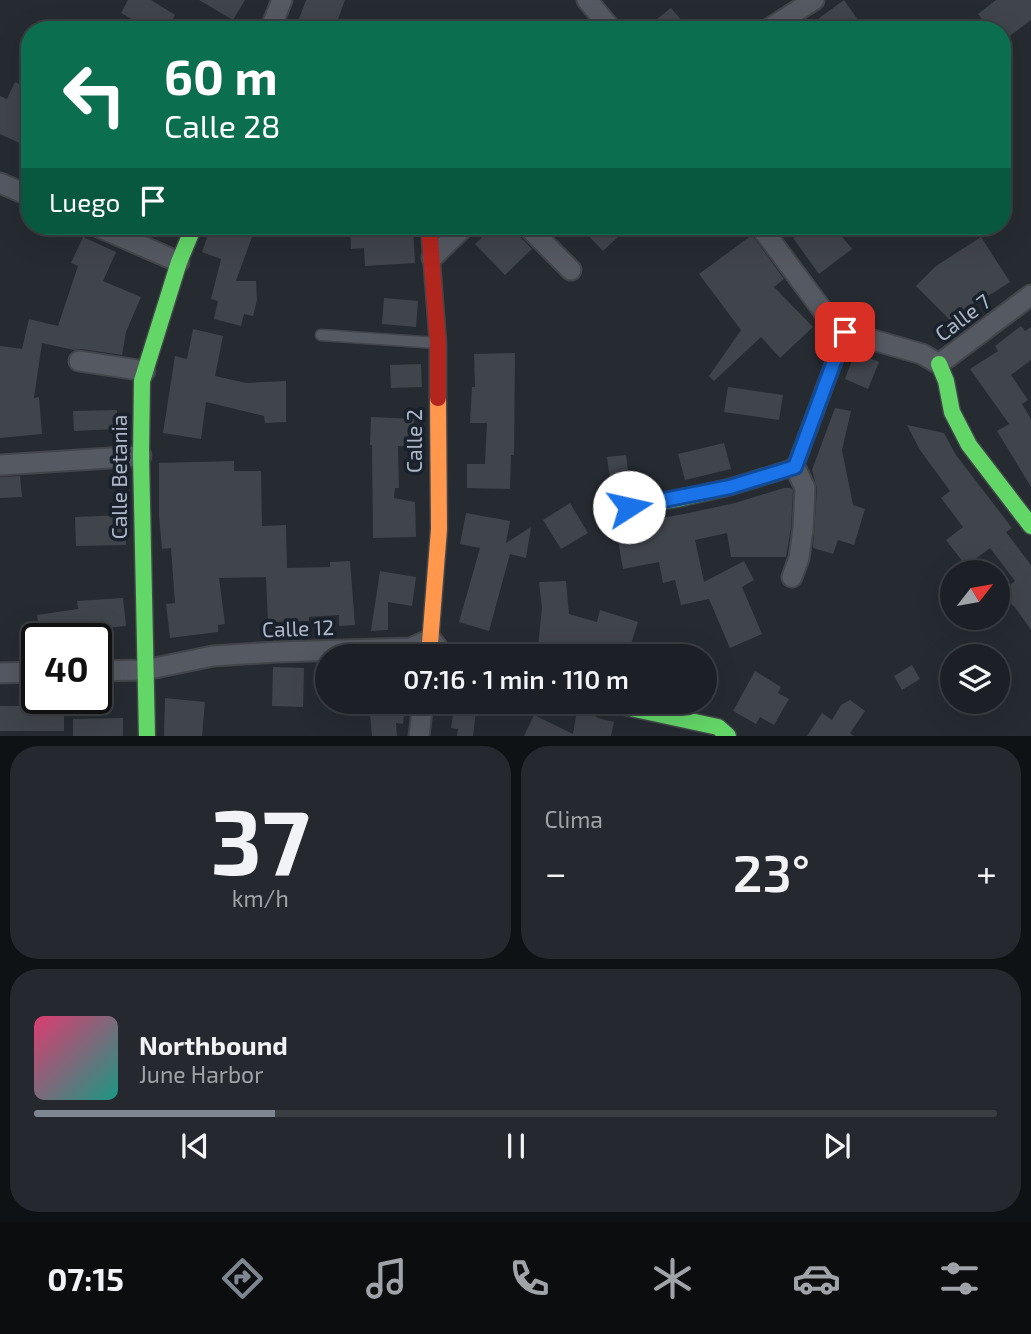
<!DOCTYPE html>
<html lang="es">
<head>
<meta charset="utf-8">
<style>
	:root { --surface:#1c2026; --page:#25282e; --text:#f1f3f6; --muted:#a0a3a7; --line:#3a3e43; --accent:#7e8692 }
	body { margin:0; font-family:"Exo 2",sans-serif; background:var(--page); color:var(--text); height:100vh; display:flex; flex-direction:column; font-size:26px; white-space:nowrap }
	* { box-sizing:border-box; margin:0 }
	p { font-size:23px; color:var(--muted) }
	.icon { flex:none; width:38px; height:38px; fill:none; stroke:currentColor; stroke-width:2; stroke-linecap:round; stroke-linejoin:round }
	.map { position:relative; height:736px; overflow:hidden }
	.details { display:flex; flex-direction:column; gap:10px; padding:10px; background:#0f1215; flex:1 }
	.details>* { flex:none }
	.top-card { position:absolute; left:21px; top:21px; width:990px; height:214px; border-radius:28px; box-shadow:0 7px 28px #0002,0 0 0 2px var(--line); background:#0b6e4f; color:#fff; overflow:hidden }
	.needle { width:46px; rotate:59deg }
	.buttons { position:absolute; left:940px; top:560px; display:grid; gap:14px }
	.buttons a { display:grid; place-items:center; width:70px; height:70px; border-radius:50%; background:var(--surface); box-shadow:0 7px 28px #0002,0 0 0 2px var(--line); font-size:35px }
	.speed { position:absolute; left:21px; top:623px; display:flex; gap:14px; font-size:35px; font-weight:700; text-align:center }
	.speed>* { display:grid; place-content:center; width:91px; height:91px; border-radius:50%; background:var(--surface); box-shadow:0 7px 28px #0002,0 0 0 2px var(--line); line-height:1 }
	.speed .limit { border:4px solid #111; border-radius:10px; background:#fff; color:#111 }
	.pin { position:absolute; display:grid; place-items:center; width:60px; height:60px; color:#fff; margin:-30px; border-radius:14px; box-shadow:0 4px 10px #0006 }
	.me { position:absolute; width:77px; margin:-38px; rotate:80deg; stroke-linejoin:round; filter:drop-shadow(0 0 5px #0008) }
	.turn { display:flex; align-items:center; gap:24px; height:147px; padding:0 28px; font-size:32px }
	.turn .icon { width:91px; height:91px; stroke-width:2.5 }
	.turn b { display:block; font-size:49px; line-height:60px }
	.then { display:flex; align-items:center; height:66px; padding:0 28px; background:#0003; gap:14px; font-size:26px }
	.big { font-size:52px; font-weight:600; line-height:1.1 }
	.details .card { flex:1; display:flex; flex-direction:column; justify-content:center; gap:10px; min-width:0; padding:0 24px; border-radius:28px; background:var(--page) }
	.details .dial { align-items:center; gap:0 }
	.dial b { font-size:91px; line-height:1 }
	.song { display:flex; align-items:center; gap:21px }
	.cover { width:84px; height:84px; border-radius:10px; background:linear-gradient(135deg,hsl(340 70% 55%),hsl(170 70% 35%)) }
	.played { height:7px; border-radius:4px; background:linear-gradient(90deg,var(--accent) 25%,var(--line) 25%) }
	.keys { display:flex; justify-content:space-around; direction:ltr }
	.heat { display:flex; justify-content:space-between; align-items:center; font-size:38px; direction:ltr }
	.details .tiles { flex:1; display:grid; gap:10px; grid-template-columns:1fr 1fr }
	.card:last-child { grid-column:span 2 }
	.trip { position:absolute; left:315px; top:644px; width:402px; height:70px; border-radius:35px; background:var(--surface); box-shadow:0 7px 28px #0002,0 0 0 2px var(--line); font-weight:600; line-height:70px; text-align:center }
	.tab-bar { display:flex; height:112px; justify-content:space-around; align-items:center; background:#0b0d0f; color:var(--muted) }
	.tab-bar .icon { width:49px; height:49px }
	.tab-bar .active { color:var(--accent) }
	.tab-bar b { font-size:32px; color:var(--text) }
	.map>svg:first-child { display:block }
	.building { fill:#40444b }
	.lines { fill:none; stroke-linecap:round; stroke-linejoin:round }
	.lane-casing { stroke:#42464b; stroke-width:13 }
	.street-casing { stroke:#42464b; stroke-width:23 }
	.fast-casing { stroke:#42464b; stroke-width:19 }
	.slow-casing { stroke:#42464b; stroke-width:19 }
	.jam-casing { stroke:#42464b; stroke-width:19 }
	.lane { stroke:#555961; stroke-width:10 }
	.street { stroke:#555961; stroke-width:19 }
	.fast { stroke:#63d668; stroke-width:16 }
	.slow { stroke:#ff974d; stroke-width:16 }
	.jam { stroke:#b3261e; stroke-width:16 }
	.route-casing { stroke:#114b97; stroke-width:18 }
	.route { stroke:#1a73e8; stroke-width:12 }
	.labels { text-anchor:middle; stroke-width:7; stroke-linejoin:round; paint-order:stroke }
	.street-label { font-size:21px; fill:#aeb7c5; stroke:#19212d }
</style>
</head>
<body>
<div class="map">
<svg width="1031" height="736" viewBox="0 0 1031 736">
	<rect width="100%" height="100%" fill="#262b32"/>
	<g class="building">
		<polygon points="128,0 151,0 175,15 166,30 132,30 137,22 121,13"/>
		<polygon points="199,0 245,0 233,20"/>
		<polygon points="306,0 345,0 334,30 295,30"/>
		<polygon points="844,0 865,30 803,30"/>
		<polygon points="996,0 1031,0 1031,20 1003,41 1003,30 990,30 978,14"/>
		<polygon points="671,8 690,30 643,30"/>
		<polygon points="15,82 30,89 30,148 0,134 0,96 7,99"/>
		<polygon points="211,226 256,226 236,281 256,281 257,300 253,316 244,314 241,326 214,319 218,301 211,299 221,259 202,252"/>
		<polygon points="379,226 413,226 415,263 365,266 364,248 351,249 350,227"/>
		<polygon points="494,226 510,226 532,249 505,275 475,244"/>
		<polygon points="579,226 607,226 618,237 603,251"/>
		<polygon points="809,226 834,226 852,249 819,274 793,238"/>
		<polygon points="752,235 784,279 774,287 813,327 780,358 761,337 714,381 709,376 741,330 699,274"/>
		<polygon points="83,237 116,252 103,281 141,297 126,332 122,355 81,349 74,350 42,343 34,398 39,397 42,434 0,438 0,346 22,349 29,319 58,326 78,266 71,263"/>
		<polygon points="981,237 1010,282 988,296 985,292 953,323 916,286 936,266"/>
		<polygon points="384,298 418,301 416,327 382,324"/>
		<polygon points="1021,326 1025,331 1031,327 1031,360 1011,375 1028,400 1022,404 1031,419 1031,487 997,431 1009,424 970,369 998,351 995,346"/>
		<polygon points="193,329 223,336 215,376 246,383 286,381 286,422 265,423 264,416 206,402 201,439 163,433 175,356 187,359"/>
		<polygon points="855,352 879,362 868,389 845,379"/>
		<polygon points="515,353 514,455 511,455 510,489 467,488 467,464 485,464 487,423 470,423 472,387 475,387 474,354"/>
		<polygon points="421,364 422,387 391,388 390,365"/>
		<polygon points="728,387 783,395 779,420 724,412"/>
		<polygon points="835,408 851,411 842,450 853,505 865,509 854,545 838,540 833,554 813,548 817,489 812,470"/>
		<polygon points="117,410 117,429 74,431 73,411"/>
		<polygon points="371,417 414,419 413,446 398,446 399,488 395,488 394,498 415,502 416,537 373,538 372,445 370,445"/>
		<polygon points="907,425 944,433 956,455 1012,528 1006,532 1031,565 1031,630 1014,606 1013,606 1002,591 1015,581 990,548 966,566 946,540 963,527 941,498 950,491 920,450"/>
		<polygon points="724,443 731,469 685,480 678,454"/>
		<polygon points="626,455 629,477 610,479 607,457"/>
		<polygon points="234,461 234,471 261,471 262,526 286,525 287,568 330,567 330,562 350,561 355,625 339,626 339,615 309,617 309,621 268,622 266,577 219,578 225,624 218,625 218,632 170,638 166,604 175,603 171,548 162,549 159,516 159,463"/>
		<polygon points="20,476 22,497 0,498 0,477"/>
		<polygon points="784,488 791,488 793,490 791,528 786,557 731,557 727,533 695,540 704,582 744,561 754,580 742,587 762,634 730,648 709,599 681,605 675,580 663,583 659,562 623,569 614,518 616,518 624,523 632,523 684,514 735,503"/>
		<polygon points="570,503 588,533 561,549 543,520"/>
		<polygon points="466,513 510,521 506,543 531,527 526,558 510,554 489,631 459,622 480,548 460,544"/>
		<polygon points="125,515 126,545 76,546 75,517"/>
		<polygon points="380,571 416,577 412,606 388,602 388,630 371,631"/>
		<polygon points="566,581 569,614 597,622 600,610 638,622 627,656 537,656 542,608 539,582"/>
		<polygon points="123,598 126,626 40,634 37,615 78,609 77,601"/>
		<polygon points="912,665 920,679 902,690 894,676"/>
		<polygon points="273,667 304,668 303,707 272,706"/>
		<polygon points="755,671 781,687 778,693 789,699 774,725 760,717 756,724 733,711"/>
		<polygon points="34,698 64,698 64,731 0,731 0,706 34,706"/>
		<polygon points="165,698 205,702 202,736 164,736"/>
		<polygon points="850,700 865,711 850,733 854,736 807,736 822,713 832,720 841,705"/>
		<polygon points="369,702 406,702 403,724 396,723 397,736 372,736"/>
		<polygon points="455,702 477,702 473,736 457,736 458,729 451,728"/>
		<polygon points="577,711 590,713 598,718 614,722 611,736 524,736 534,715 573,734"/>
		<polygon points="123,718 123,736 73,736 73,719"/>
	</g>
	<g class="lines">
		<g class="lane-casing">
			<polyline id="lane" points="321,335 437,343"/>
		</g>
		<g class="street-casing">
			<g id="street">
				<polyline points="587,0 612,30"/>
				<polyline points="270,30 282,0"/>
				<polyline points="767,30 814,0"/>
				<polyline points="0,183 30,196"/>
				<polyline points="96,226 179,262"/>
				<polyline points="527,226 571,270"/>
				<polyline points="760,226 829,319 845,332 922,354 939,364 1031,295"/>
				<polyline points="432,258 465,226"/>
				<polyline points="79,361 145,371"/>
				<polyline points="0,465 141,456"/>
				<polyline points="792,577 799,558 803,529 805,488 795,467"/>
				<polyline points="96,671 145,670 213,656 276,652 411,648 431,639 444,656"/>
				<polyline points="0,673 37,672"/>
				<polyline points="419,736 423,702"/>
			</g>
		</g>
		<g class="fast-casing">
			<g id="fast">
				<polyline points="939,364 946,381 952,412 969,445 1031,526"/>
				<polyline points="629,507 681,498 730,487 795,467 845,332"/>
				<polyline points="602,702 718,727 728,736"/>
				<polyline points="147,736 141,456 142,381 179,262 194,226"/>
			</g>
		</g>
		<g class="slow-casing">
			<polyline id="slow" points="429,656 439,529 438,398"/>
		</g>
		<g class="jam-casing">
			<polyline id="jam" points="429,226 438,343 438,398"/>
		</g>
		<use href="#lane" class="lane"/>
		<use href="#street" class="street"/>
		<use href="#fast" class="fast"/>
		<use href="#slow" class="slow"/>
		<use href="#jam" class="jam"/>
	</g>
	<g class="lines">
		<g class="route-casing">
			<polyline id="route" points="629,507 730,487 795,467 845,332"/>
		</g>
		<use href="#route" class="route"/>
	</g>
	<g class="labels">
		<g class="street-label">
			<text transform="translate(963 318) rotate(-37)" y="7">Calle 7</text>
			<text transform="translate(415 441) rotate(-90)" y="7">Calle 2</text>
			<text transform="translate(120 477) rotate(-90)" y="7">Calle Betania</text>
			<text transform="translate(298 629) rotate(-2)" y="7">Calle 12</text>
		</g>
	</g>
</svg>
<div class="buttons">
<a><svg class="needle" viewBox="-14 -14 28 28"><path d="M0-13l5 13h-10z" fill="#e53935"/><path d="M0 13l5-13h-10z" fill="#a0a3a7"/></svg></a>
<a><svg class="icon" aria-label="layers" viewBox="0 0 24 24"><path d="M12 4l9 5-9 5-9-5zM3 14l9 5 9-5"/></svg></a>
</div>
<div class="speed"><div class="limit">40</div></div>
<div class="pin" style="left:845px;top:332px;background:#d93025"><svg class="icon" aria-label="arrive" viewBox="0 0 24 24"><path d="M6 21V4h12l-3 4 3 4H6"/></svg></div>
<svg class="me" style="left:629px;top:507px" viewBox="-20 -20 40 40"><circle r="19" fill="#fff"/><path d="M0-13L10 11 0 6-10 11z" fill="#1a73e8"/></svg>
<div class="trip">07:16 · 1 min · 110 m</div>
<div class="top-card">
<div class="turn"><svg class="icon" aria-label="left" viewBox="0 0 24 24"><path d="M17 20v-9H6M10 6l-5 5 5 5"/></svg><div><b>60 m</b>Calle 28</div></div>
<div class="then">Luego<svg class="icon" aria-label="arrive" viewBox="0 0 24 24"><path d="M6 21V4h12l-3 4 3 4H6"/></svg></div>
</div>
</div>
<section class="details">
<div class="tiles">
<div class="card dial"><b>37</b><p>km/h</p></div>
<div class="card"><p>Clima</p>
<div class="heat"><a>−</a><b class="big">23°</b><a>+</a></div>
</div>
<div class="card">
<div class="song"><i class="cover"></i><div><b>Northbound</b><p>June Harbor</p></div></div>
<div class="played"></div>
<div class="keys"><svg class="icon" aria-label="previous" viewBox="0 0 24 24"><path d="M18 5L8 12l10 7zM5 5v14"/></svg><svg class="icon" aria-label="pause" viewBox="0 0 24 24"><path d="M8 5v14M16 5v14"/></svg><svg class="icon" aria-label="next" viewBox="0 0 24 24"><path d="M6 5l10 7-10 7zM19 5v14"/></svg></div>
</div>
</div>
</section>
<nav class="tab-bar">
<b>07:15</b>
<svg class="icon active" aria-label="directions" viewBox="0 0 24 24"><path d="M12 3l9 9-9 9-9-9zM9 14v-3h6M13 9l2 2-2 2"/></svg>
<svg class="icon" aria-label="music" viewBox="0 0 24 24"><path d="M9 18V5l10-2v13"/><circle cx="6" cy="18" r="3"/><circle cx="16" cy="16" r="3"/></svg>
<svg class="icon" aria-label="phone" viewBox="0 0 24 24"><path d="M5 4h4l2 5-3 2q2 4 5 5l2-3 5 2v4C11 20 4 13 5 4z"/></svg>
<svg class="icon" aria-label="climate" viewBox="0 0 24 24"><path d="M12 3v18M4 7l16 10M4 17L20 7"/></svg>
<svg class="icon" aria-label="car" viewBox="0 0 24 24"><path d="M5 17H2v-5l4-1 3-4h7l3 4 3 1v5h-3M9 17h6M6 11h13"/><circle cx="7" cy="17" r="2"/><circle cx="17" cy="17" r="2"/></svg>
<svg class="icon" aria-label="filters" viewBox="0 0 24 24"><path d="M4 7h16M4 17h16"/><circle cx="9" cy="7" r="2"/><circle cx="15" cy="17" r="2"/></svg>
</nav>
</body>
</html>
